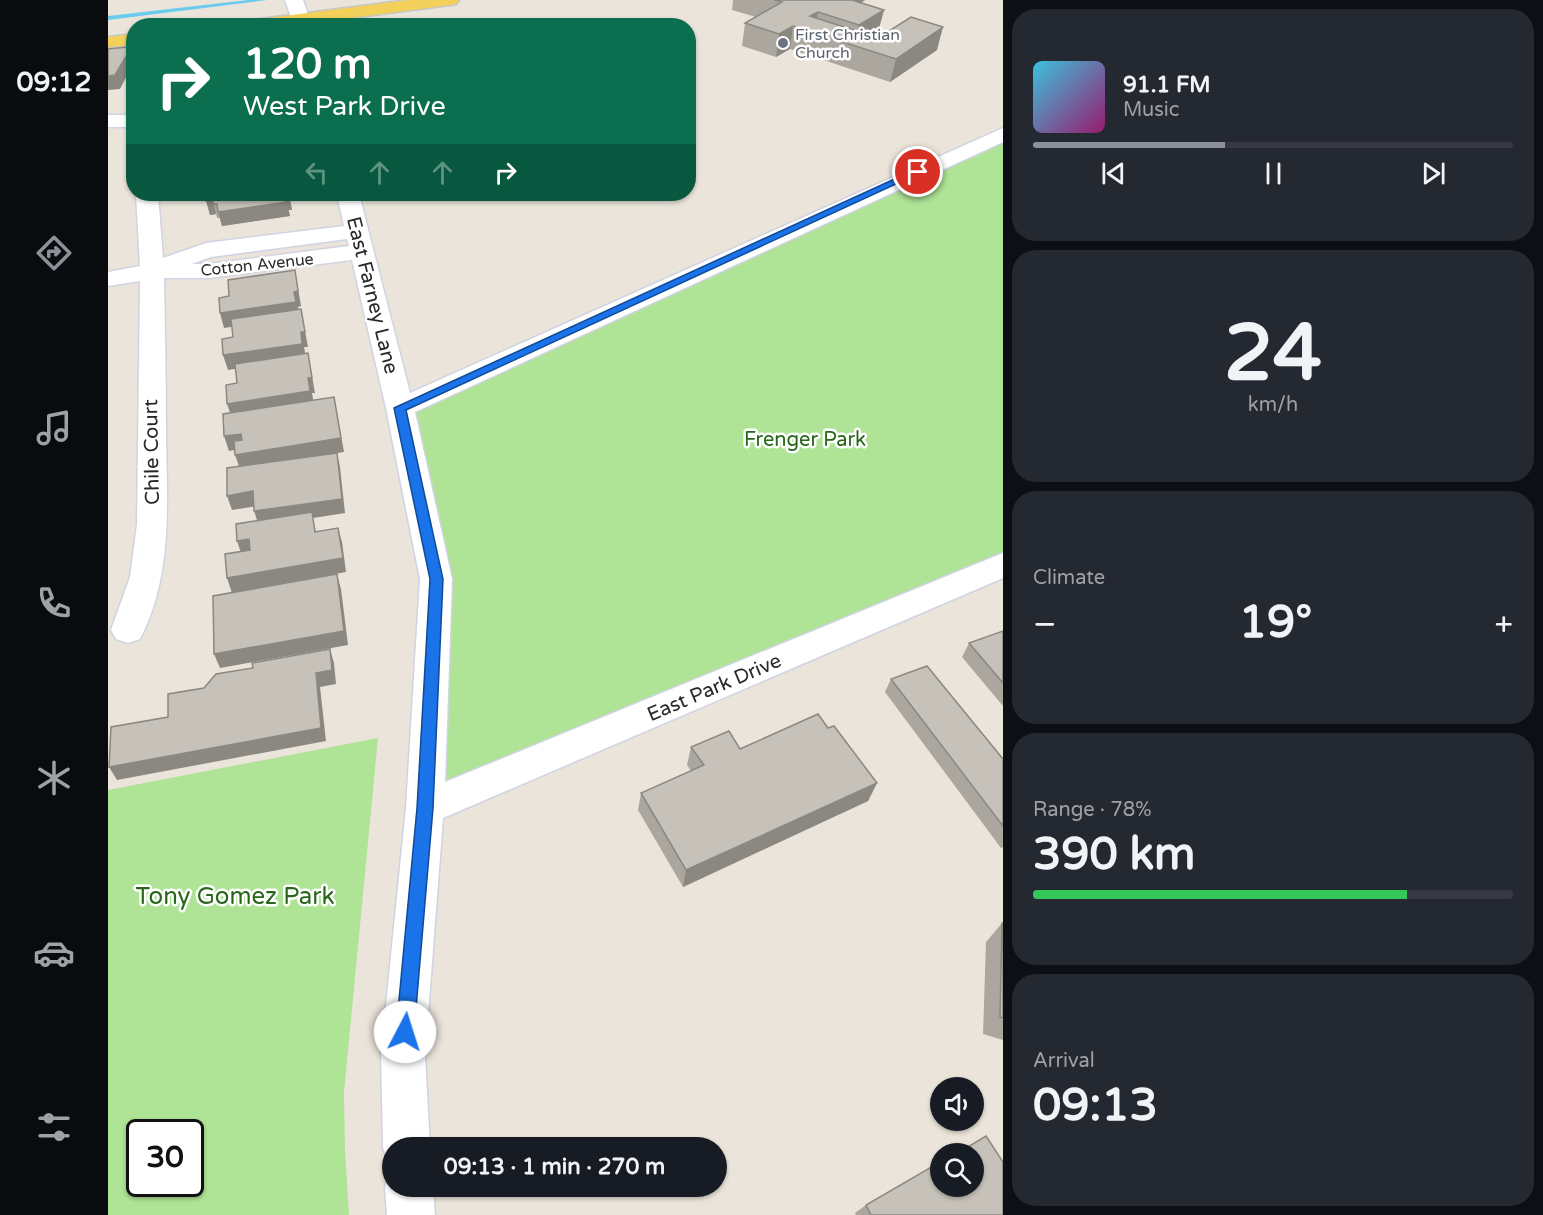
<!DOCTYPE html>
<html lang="en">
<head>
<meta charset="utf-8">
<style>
	:root { --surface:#171b24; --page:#242831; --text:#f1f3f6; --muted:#9ea1a6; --line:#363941; --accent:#8c9099 }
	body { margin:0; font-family:"Varela Round",sans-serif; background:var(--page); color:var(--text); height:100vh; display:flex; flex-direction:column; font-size:22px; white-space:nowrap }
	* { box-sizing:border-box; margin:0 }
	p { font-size:20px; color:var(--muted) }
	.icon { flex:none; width:33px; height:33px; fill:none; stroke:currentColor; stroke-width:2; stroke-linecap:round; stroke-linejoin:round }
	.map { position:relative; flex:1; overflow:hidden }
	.details { display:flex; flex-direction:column; gap:9px; padding:9px; background:#0d0f14; width:540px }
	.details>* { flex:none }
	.hud { position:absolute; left:18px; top:18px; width:570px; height:183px; border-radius:24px; box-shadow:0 2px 4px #0004; background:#0b6e4f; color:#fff; overflow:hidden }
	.fabs { position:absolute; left:822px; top:1077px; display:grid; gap:12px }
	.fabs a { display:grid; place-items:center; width:54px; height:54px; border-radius:50%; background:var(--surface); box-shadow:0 2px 4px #0004; font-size:30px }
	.speed { position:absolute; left:18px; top:1119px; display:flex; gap:12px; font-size:30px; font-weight:700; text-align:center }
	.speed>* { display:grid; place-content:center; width:78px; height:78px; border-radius:50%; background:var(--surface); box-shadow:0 2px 4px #0004; line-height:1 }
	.speed .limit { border:3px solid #111; border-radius:9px; background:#fff; color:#111 }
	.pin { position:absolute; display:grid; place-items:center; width:51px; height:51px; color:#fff; margin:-26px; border:3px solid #fff; border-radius:50%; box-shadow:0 2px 6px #0007 }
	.me { position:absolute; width:66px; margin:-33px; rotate:5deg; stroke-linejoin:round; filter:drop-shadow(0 0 4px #0008) }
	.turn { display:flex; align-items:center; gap:21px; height:126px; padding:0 18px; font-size:27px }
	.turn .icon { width:78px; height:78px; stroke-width:2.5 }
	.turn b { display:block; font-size:42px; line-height:51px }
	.lanes { display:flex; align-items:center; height:57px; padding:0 18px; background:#0003; justify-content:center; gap:30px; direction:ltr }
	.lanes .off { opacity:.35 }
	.big { font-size:45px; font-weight:700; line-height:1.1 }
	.details .card { flex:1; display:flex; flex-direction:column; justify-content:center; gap:9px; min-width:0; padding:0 21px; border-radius:24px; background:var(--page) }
	.details .dial { align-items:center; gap:0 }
	.dial b { font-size:78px; line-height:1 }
	.song { display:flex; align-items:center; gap:18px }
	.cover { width:72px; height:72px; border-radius:9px; background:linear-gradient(135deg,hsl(190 70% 55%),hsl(320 70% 35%)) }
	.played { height:6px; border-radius:3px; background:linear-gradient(90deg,var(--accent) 40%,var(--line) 40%) }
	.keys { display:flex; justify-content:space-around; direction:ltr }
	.heat { display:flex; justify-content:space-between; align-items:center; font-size:33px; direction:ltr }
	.charge { height:9px; border-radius:4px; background:linear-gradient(90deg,#34c759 78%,var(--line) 0) }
	.trip { position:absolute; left:274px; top:1137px; width:345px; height:60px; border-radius:30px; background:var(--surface); box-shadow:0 2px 4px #0004; font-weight:700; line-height:60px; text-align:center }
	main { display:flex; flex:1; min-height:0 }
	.dock { display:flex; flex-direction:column; width:108px; justify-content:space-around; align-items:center; background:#090b0e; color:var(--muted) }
	.dock .icon { width:42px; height:42px }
	.dock .active { color:var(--accent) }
	.dock b { font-size:27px; color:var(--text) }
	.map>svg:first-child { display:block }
	.green { fill:#afe396; fill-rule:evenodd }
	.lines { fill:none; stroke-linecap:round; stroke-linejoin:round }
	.stream { fill:#6bcbef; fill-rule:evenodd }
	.minor-casing { stroke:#d0d3e2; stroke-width:3 }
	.major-casing { stroke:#c7c7c7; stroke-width:3 }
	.minor { fill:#fff; fill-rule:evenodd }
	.major { fill:#f2d059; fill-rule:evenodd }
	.wall { fill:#aba79f }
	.shaded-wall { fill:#8b8882 }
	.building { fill:#c7c2b9; stroke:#8b8882; stroke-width:1.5 }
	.route { fill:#1a73e8; stroke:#114b97; stroke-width:1.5 }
	.worship-dot { fill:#6b7280; stroke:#fff; stroke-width:2 }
	.labels { text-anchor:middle; stroke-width:5; stroke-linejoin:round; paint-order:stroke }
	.far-worship-label { font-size:16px; fill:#5b616d; stroke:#fff; text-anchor:start }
	.far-street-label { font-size:16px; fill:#292929; stroke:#fff }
	.street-label { font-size:20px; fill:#292929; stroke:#fff }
	.park-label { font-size:20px; fill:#286619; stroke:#fff }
	.near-park-label { font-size:24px; fill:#286619; stroke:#fff }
</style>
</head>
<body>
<main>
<nav class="dock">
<b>09:12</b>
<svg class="icon active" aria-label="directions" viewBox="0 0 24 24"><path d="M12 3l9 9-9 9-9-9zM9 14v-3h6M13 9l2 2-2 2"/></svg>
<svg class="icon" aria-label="music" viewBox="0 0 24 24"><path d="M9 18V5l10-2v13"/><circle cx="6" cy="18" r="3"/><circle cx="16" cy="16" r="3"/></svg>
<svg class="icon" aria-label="phone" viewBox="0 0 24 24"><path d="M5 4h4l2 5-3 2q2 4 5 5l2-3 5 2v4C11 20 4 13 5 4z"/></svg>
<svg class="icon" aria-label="climate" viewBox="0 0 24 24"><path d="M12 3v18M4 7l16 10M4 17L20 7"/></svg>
<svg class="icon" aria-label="car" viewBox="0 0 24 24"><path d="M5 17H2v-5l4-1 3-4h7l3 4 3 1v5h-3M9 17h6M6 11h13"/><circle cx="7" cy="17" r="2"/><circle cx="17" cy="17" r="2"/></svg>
<svg class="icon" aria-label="filters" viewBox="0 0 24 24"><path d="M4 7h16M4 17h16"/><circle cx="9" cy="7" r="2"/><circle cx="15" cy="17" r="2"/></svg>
</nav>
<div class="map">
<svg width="895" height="1215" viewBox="0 0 895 1215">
	<rect width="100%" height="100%" fill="#ebe4da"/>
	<g class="green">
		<polygon points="895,136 895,568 317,808 328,579 292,408"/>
		<path d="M270,738L236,1092L237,1150L241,1215H0V790ZM82,1132V1184H32V1132Z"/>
	</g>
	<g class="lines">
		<polygon class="stream" points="140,0 159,0 0,20 0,16"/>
		<g class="minor-casing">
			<g id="minor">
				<polygon points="177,0 195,0 204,26 186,26"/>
				<rect x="0" y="115" width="26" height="12"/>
				<path d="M895,128V142L307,412L344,579L337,782L895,553V578L335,818L317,1054L322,1148H285V1166L282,1165L275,1148L273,1054L298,808L312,579L278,408L244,260L101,278H56C57,330 58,382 58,434C59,503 65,576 32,639L20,643L8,639L3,630L22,577L29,524L32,281L0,286V272L32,266L28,194H50L55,258L98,243L236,226L229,194H251L302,393ZM239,239L241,246L101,264H84L103,257Z"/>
				<polygon points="284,1169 285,1186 325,1186 327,1215 279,1215 277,1186"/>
			</g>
		</g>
		<g class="major-casing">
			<g id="major">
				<polygon points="301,0 351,0 348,4 342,5 182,26 127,26 136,21"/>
				<polygon points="26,34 26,45 0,47 0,37"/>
			</g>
		</g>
		<use href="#minor" class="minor"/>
		<use href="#major" class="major"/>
	</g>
	<g class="wall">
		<polygon points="625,0 757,0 753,3 776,10 770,32 764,36 829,50 782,82 682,49 668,57 634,46 637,23 648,17 624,10"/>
		<polygon points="26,63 26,90 23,90 19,76"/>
		<polygon points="97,194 181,195 184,210 180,210 182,216 114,226 112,218 109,218 108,214 102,215"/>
		<polygon points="895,631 895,706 854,657 861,643"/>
		<polygon points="783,679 895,759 895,847 893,848 777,692"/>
		<polygon points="720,728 769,783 760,801 575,887 530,810 533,793 583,771 579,765 583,747 632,749"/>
		<polygon points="894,923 895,923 895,1040 875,1034 878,942"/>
		<polygon points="758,1205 895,1215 748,1215 747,1213"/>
	</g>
	<g class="shaded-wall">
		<polygon points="730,0 757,0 728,18"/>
		<polygon points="776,10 770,32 748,46 747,46 751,25"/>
		<polygon points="710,12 706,33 702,16"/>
		<polygon points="685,26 682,49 668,57 671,34"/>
		<polygon points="835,27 829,50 782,82 788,59"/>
		<polygon points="19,47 24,60 24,66 12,89 0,90 0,76"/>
		<polygon points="181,195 184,210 180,210 177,196"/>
		<polygon points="105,200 108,214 102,215 98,201"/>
		<polygon points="179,202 182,216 114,226 110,212"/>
		<polygon points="187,270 193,306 190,307 192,317 116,328 112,313 186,292"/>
		<polygon points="193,309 200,347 196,347 198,358 120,370 115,355"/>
		<polygon points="200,353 207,393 204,393 206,405 124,418 119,404 200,378"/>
		<polygon points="226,397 236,452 229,453 232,467 237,513 205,518 211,546 151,526 146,511 229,453 132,469 127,455"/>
		<polygon points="133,434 138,448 121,451 116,436"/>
		<polygon points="145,491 150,506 124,510 119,496"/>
		<polygon points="230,528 234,542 238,572 124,593 119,578"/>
		<polygon points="141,539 146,554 134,556 129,541"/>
		<polygon points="229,574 233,589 240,645 112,668 106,654"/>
		<polygon points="222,649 226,663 228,684 212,687 218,741 9,780 1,767 208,673"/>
		<polygon points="769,783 760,801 575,887 578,870"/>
	</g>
	<g class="building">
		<polygon points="666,0 744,0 776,10 751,25 710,12 702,16 770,38 803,17 835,27 788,59 685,26 671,34 637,23 674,2"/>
		<polygon points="19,47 20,53 7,75 0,76 0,49"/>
		<polygon points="26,63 26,76 19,76"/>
		<polygon points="97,194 180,194 181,195 177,196 179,202 110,212 109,204 105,204 105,200 98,201"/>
		<polygon points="187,270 190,291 186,292 188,302 112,313 111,298 121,296 120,280"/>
		<polygon points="193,309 197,332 193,332 194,344 115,355 114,339 125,337 123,319"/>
		<polygon points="200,353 204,378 200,378 202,391 119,404 118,385 129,383 127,364"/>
		<polygon points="226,397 233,438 127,455 126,441 134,440 133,434 116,436 115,414"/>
		<polygon points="229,453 234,499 146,511 145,491 119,496 119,468"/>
		<polygon points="204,512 207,532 230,528 235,558 119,578 117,554 142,550 141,539 129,541 128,524"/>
		<polygon points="229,574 236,631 106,654 105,596"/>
		<polygon points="895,631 895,683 861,643"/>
		<polygon points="222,649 224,670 208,673 213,728 1,767 3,727 60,717 60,694 96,688 108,674 145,668 144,663"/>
		<polygon points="819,666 895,759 895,826 783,679"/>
		<polygon points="710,714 720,728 726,726 769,783 578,870 533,793 596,765 583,747 621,731 632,749"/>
		<polygon points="894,923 895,923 895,1018 892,1017"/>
		<polygon points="878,1136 895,1162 895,1215 763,1215 758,1205 832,1162 832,1186 866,1186 866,1154 848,1154"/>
	</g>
	<polygon class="route" points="806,170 814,172 298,410 335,579 325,808 306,1032 304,1038 297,1041 291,1038 288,1032 309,808 322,579 286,408"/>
	<circle class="worship-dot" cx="675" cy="43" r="6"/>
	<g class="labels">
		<g class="far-worship-label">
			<text x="687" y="40">First Christian<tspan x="687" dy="18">Church</tspan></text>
		</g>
		<g class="far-street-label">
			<text transform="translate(149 264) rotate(-6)" y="6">Cotton Avenue</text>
		</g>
		<g class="street-label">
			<text transform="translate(265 295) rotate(76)" y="7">East Farney Lane</text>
			<text transform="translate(43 452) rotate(-91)" y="7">Chile Court</text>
			<text transform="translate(606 687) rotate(-23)" y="7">East Park Drive</text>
		</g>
		<g class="park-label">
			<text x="697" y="446">Frenger Park</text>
		</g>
		<g class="near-park-label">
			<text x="127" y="904">Tony Gomez Park</text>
		</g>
	</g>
</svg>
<div class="fabs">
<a><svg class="icon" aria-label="sound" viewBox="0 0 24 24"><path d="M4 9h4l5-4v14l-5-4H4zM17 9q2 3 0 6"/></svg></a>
<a><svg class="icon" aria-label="search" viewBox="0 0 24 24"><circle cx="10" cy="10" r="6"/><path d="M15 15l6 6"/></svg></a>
</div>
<div class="speed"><div class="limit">30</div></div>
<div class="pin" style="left:810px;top:172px;background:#d93025"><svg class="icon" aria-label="arrive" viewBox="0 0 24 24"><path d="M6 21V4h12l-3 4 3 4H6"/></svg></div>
<svg class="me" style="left:297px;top:1032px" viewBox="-20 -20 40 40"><circle r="19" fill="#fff"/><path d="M0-13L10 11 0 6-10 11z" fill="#1a73e8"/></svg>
<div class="trip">09:13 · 1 min · 270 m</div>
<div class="hud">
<div class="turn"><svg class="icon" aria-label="right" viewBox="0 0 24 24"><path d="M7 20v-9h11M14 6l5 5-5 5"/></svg><div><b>120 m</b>West Park Drive</div></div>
<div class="lanes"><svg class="icon off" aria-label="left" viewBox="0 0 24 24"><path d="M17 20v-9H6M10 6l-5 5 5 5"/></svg><svg class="icon off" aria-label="ahead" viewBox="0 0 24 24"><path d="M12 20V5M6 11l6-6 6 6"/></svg><svg class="icon off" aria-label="ahead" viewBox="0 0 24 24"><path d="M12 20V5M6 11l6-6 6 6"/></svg><svg class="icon" aria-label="right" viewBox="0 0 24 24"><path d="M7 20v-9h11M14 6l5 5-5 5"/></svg></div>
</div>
</div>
<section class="details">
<div class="card">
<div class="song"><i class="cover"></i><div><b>91.1 FM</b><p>Music</p></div></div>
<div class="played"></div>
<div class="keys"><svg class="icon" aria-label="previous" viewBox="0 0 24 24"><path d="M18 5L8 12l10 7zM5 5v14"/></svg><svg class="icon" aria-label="pause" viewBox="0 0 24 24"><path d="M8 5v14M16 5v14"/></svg><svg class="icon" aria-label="next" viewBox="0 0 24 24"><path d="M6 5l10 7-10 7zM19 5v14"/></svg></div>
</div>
<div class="card dial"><b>24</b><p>km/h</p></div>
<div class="card"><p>Climate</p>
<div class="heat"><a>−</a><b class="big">19°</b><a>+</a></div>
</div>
<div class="card"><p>Range · 78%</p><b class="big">390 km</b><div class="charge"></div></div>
<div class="card"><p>Arrival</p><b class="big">09:13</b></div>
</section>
</main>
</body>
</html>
